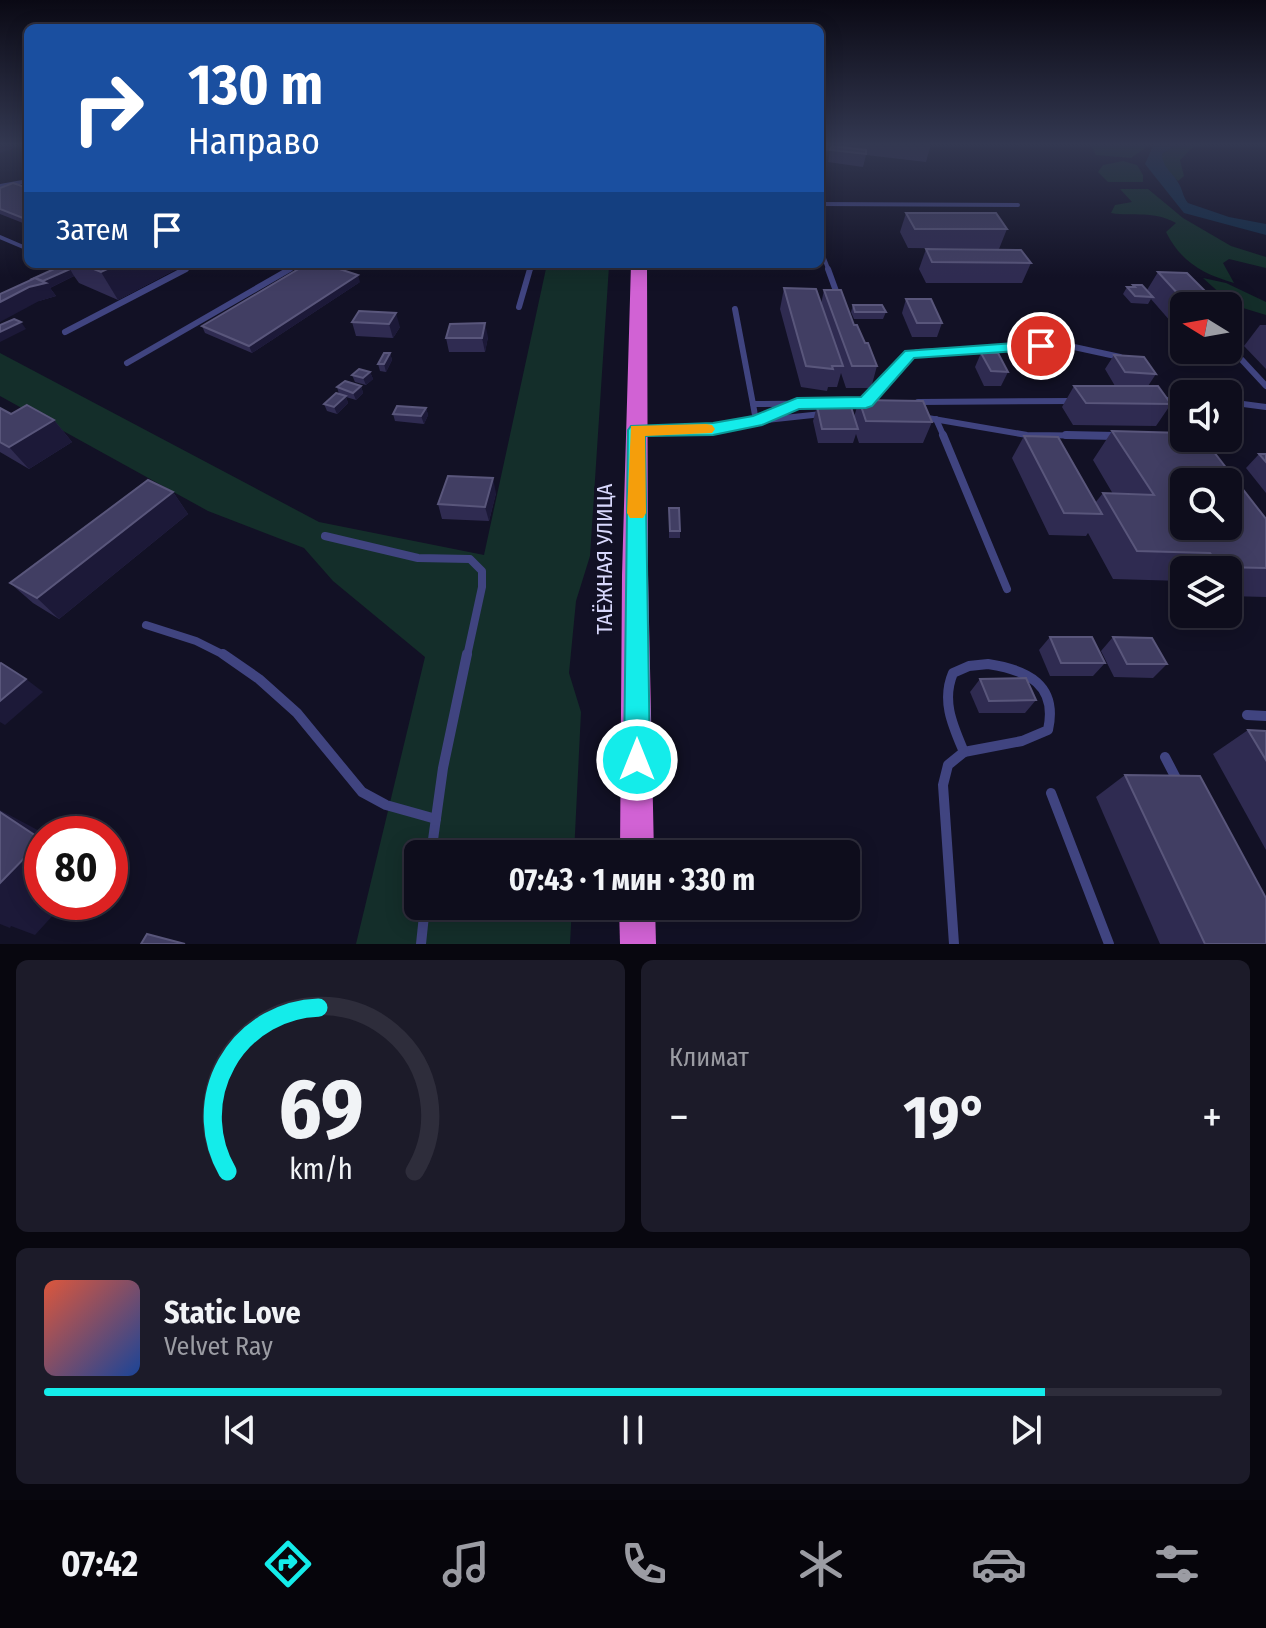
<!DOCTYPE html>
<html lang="ru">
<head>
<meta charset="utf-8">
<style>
	:root { --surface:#0e0d1c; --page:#1c1b29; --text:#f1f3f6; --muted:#9b9ca3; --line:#2e2d3b; --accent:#14ecea }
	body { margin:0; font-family:"Fira Sans Condensed",sans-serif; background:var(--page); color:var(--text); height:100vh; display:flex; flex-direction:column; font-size:30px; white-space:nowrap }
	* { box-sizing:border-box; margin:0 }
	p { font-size:26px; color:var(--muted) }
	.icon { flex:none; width:44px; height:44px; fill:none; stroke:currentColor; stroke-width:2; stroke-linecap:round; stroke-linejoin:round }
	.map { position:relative; height:944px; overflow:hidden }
	.details { display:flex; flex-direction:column; gap:16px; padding:16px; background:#08070f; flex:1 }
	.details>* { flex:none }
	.hud { position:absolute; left:24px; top:24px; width:800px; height:244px; border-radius:12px; box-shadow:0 4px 20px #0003,0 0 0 2px var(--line); background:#1a4fa0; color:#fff; overflow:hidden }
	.needle { width:52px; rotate:281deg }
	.controls { position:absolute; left:1170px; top:292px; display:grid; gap:16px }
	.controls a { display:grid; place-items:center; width:72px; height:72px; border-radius:12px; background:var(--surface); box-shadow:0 4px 20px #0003,0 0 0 2px var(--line); font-size:40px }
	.speed { position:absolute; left:24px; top:816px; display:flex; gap:16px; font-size:40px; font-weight:700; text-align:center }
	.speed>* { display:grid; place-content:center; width:104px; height:104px; border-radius:50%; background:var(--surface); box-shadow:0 4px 20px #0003,0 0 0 2px var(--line); line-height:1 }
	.speed .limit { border:12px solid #d22; background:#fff; color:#111 }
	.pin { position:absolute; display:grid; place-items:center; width:68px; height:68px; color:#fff; margin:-34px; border:4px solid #fff; border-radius:50%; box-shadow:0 2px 8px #0007 }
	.me { position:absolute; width:88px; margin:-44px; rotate:0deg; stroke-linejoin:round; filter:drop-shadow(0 0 6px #0008) }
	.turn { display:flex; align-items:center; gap:28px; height:168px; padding:0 32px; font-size:36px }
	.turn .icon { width:104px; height:104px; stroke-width:2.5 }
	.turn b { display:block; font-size:56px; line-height:68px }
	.then { display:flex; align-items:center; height:76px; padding:0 32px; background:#0003; gap:16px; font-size:30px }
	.big { font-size:60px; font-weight:700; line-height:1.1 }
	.details .widget { flex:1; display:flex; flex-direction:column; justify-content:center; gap:12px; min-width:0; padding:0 28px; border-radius:12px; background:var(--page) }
	.details .dial { align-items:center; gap:0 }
	.dial svg { height:208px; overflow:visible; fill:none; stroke:var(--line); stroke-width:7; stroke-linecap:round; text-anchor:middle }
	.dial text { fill:var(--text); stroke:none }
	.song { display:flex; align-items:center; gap:24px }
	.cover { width:96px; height:96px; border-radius:12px; background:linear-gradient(135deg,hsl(10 70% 55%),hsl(220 70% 35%)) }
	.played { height:8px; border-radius:4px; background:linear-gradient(90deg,var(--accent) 85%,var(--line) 85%) }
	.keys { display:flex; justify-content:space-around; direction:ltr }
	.heat { display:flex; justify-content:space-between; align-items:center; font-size:44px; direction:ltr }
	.details .tiles { flex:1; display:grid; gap:16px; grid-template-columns:1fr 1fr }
	.widget:last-child { grid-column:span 2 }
	.trip { position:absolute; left:404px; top:840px; width:456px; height:80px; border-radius:12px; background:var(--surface); box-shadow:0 4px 20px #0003,0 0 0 2px var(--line); font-weight:700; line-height:80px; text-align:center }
	.menu { display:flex; height:128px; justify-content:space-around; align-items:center; background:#06050b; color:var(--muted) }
	.menu .icon { width:56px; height:56px }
	.menu .on { color:var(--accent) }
	.menu b { font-size:36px; color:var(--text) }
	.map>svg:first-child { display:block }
	.green { fill:#142e2a }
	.water { fill:#122c47 }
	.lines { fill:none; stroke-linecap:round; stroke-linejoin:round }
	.service-far3 { stroke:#404480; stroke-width:4 }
	.service-far2 { stroke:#404480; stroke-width:6 }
	.service-far1 { stroke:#404480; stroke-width:8 }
	.service { stroke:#404480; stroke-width:10 }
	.trunk { fill:#d162d4; fill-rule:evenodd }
	.wall { fill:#2f2b51 }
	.shaded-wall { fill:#1c1938 }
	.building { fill:#413e63; stroke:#59567b; stroke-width:2; fill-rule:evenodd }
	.route { fill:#14ecea; stroke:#0d9998; stroke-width:2 }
	.slow { fill:#f59e0b }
	.labels { text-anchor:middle; stroke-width:6; stroke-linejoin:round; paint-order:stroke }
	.street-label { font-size:22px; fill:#d8d8fc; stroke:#121125 }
</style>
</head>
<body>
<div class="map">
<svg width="1266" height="944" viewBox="0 0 1266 944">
	<rect width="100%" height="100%" fill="#121125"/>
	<g class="green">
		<polygon points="1090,144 1151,144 1131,158 1096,155"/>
		<path d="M1176,144H1211L1192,148L1180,160L1184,176L1178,181C1170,173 1161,167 1162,154Z"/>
		<polygon points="1123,161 1137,165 1143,175 1143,182 1108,182 1098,172 1103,165"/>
		<path d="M1120,189H1148L1183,218L1231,246L1266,257V268L1229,259L1223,263L1234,283C1203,274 1181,262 1166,232L1176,223C1152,210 1135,217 1111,213L1115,205L1132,202Z"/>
		<polygon points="547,264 609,266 590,556 576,601 569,673 581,712 574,854 418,854 418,906 572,906 570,944 356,944 425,657 333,581 304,548 208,511 0,396 0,353 319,522 484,555"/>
		<polygon points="1203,278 1226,283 1266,302 1266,315 1233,305"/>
	</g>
	<path class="water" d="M1154,144H1176L1162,154C1163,169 1173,172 1179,184C1183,191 1183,197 1188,203L1229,217L1266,224V235L1184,213L1145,164Z"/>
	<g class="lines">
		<g class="service-far3">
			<polyline points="0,186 28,181"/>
			<polyline points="820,204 1018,205"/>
			<polyline points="0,237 28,249"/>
			<polyline points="820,248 829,271"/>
			<polyline points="182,271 196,264"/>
			<polyline points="286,271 299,264"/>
			<polyline points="530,271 532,264"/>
		</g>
		<g class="service-far2">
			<polyline points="828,269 836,291"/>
			<polyline points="519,307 530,269"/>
			<polyline points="735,309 753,404"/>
			<polyline points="65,332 186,269"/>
			<polyline points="1228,345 1266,386"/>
			<polyline points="127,363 290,269"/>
			<polyline points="1162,400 1184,400"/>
			<polyline points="918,402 1073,401"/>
			<polyline points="1228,402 1266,407"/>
			<polyline points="866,403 905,358 917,352 1041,346 1074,347 1120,357"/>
			<polyline points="766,417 791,406"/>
			<polyline points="922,417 1027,435 1116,436"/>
			<polyline points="936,419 944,437"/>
			<polyline points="756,421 822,414"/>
			<polyline points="639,430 713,429 756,421 753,404 865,403"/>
		</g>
		<g class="service-far1">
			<polyline points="943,435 1007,589"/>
			<polyline points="1066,435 1116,436"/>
			<polyline points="325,536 418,558 470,559 482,571 482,587 467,656"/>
			<polyline points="146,625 196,641 226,656"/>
		</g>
		<g class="service">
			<polyline points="223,654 259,679 297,713 362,792 386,805 436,819"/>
			<path d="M988,664C1028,670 1058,685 1048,730L1022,741L964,752C953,726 941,701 953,673L969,666Z"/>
			<polyline points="1247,715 1266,716"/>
			<polyline points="1165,757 1178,782"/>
			<polyline points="1051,793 1109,944"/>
			<polyline points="431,854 443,768 467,654"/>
			<polyline points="421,944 425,906"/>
			<polyline points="954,944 943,785 948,765 964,752"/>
		</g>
		<g class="trunk">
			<polygon points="631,264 647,264 648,575 654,854 620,854 622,575"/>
			<polygon points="619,906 655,906 656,944 620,944"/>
		</g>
	</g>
	<g class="wall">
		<polygon points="820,144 931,144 926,162 866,155 863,167 828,162 830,151 820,150"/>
		<polygon points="0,188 28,188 28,225 0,214"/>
		<polygon points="906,213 1007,229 999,249 908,248 900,232"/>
		<polygon points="926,249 1031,263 1022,283 926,283 919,269"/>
		<polygon points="65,264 186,264 118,300 79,283 74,276 50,288 56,296 39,301"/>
		<polygon points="1158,272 1220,306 1184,306 1184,331 1178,330 1151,299 1148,304 1131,303 1123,294 1127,287 1131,287 1133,285 1147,290"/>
		<polygon points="360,282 252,353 205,333 202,326"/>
		<polygon points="784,288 821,304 824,290 854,325 877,366 871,388 846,388 841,373 837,387 828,387 827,391 801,387 780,309"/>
		<polygon points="906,299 942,323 937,337 912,337 902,313"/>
		<polygon points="853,305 886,312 883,319 854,319 851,312"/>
		<polygon points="359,311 400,327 393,338 356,336 352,322"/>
		<polygon points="1260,325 1266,325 1266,369 1244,346"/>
		<polygon points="488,337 485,352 449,352 446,338"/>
		<polygon points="390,353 392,360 386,372 380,371 378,364"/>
		<polygon points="981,353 1008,372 1001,386 984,386 975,367"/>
		<polygon points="1114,355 1156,374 1148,386 1171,404 1156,426 1073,425 1062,407 1074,386 1115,386 1105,369"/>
		<polygon points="370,372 373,379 366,385 355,382 352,375"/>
		<polygon points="361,386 363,393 356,400 346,397 348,403 337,414 327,411 324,404 339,394 337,387"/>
		<polygon points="859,400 932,422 923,443 859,443 856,434 853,443 818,443 813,421 817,406 854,417"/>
		<polygon points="0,408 11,414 54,420 72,442 29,469 0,452"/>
		<polygon points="426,408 428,415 424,424 395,421 393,414"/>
		<polygon points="1112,431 1266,519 1266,597 1228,596 1228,570 1184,570 1184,583 1183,581 1113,579 1088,533 1086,536 1049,535 1012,458 1024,436 1095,503 1103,493 1113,494 1093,460"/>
		<polygon points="1259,454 1266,454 1266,493 1246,468"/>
		<polygon points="173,492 188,514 59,619 33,603 10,583"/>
		<polygon points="496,493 489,521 442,519 438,504"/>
		<polygon points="669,508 680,531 680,538 669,538"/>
		<polygon points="1050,637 1105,663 1093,676 1050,676 1039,650"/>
		<polygon points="1113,637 1167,664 1153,678 1114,677 1101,651"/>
		<polygon points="980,679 1036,700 1025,713 979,713 970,692"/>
		<polygon points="1248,730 1266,731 1266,850 1213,754"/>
		<polygon points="1125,775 1266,944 1160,944 1096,797"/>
	</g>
	<g class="shaded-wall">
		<polygon points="4,144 12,144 14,148 0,153 0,146"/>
		<polygon points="118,264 186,264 118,300 101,272"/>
		<polygon points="70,269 74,276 50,288 56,296 39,301 0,322 0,302"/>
		<polygon points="358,275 360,282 252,353 249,346"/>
		<polygon points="396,313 400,327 393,338 389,324"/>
		<polygon points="21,322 26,329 0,342 0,332"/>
		<polygon points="485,323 488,337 485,352 482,338"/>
		<polygon points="390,353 392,360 386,372 384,364"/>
		<polygon points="370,372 373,379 366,385 363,378"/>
		<polygon points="361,386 363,393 356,400 353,393"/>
		<polygon points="346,396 348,403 337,414 334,407"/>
		<polygon points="426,408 428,415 424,424 421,416"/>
		<polygon points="54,420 72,442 29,469 9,447"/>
		<polygon points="493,478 496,493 489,521 485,507"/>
		<polygon points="173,492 188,514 59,619 37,598"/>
		<polygon points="26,679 43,692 5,725 0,722 0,701"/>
		<polygon points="0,810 45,834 42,834 42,902 65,902 35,935 11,926 10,928 0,924"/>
	</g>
	<g class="building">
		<polygon points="831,146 866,150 866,154 830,150"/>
		<polygon points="13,183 28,188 28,220 0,209 0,188"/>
		<polygon points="906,213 996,213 1007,229 915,229"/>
		<polygon points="926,249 1021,250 1031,263 932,262"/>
		<polygon points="65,264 66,264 70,269 43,281 35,278 30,280"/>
		<polygon points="81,264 118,264 101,272"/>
		<polygon points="307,264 324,264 358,275 249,346 202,326"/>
		<polygon points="1158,272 1187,273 1220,306 1189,306"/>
		<polygon points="35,278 46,283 29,287 0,302 0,294"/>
		<polygon points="1133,285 1142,285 1153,297 1135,296 1127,287 1135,287"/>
		<polygon points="784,288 816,289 843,366 832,366 833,369 806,366"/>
		<polygon points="824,290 841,290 854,325 857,325 865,343 868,343 877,366 852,366"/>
		<polygon points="906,299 931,299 942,323 917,323"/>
		<polygon points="853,305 882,305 886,312 855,312"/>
		<polygon points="359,311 396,313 389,324 352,322"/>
		<polygon points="14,319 21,322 0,332 0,325"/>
		<polygon points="485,323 482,338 446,338 450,324"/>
		<polygon points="384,353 390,353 384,364 378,364"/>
		<polygon points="981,353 998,353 1008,372 991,371"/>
		<polygon points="1114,355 1144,357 1156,374 1125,372"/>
		<polygon points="359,369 370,372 363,378 352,375"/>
		<polygon points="345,381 361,386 353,393 337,387"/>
		<polygon points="1074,386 1158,386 1171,404 1086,403"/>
		<polygon points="336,393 346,396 334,407 324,404"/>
		<polygon points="859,400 923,401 932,422 866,421"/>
		<polygon points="27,405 54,420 9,447 0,442 0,408 11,414"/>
		<polygon points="397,406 426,408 421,416 393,414"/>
		<polygon points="817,406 851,407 858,429 822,429"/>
		<path d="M1112,431L1184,433V438H1203L1266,519V568L1220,567L1210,553L1137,551L1103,493L1154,495ZM1184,482H1228V526H1184Z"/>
		<polygon points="1024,436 1058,437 1102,514 1064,513"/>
		<polygon points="1259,454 1266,454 1266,462"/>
		<polygon points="448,476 493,478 485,507 438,504"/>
		<polygon points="148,480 173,492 37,598 10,583"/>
		<polygon points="669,508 679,508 680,531 670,531"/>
		<polygon points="1050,637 1092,637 1105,663 1061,663"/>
		<polygon points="1113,637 1152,638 1167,664 1127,664"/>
		<polygon points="1,663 26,679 0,701 0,664"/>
		<polygon points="1026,678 1036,700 989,701 980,679"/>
		<polygon points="1248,730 1266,731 1266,760"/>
		<polygon points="1125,775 1200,776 1266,898 1266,944 1205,944"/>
		<polygon points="0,812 42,840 0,883"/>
		<polygon points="147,934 185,944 141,944"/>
	</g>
	<linearGradient id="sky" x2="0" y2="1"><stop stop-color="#0a0914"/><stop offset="0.52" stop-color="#333851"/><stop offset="1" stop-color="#333851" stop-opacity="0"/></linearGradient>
	<rect width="1266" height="277" fill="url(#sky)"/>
	<polygon class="route" points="1041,341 1046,342 1046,349 914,358 872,406 866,408 799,409 762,425 713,435 645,436 650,760 646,769 637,773 628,769 624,760 628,430 631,426 713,423 753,416 797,398 861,397 905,351"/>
	<polygon class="slow" points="706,424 712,425 715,429 712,433 645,436 646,513 643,518 630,518 627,513 631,426"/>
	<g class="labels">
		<g class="street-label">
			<text transform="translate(604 559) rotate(-90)" y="8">ТАЁЖНАЯ УЛИЦА</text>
		</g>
	</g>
</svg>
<div class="controls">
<a><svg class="needle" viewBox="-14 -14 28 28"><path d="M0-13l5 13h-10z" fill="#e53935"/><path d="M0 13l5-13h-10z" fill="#9b9ca3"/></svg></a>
<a><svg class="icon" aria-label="sound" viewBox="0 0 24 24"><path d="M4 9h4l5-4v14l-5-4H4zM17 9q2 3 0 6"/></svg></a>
<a><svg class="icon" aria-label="search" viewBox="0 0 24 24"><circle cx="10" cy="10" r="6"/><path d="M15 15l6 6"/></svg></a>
<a><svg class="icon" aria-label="layers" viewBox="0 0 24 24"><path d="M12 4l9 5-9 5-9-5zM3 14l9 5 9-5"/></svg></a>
</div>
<div class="speed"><div class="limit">80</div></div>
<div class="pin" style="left:1041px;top:346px;background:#d93025"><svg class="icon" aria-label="arrive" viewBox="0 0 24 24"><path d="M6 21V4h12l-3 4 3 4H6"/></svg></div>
<svg class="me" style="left:637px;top:760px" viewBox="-20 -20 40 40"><circle r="17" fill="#14ecea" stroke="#fff" stroke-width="3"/><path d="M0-11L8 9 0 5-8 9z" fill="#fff"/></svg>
<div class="trip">07:43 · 1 мин · 330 m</div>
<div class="hud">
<div class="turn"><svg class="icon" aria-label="right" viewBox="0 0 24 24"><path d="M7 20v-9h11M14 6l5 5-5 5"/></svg><div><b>130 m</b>Направо</div></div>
<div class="then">Затем<svg class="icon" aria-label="arrive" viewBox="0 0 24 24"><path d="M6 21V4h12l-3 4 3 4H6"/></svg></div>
</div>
</div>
<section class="details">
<div class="tiles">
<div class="widget dial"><svg viewBox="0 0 100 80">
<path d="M14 69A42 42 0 1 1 86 69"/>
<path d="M14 69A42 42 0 0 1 49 6" stroke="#14ecea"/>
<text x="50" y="56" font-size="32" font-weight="700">69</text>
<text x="50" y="72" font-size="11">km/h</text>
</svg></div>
<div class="widget"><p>Климат</p>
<div class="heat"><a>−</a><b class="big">19°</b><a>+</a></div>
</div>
<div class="widget">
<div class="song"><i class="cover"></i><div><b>Static Love</b><p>Velvet Ray</p></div></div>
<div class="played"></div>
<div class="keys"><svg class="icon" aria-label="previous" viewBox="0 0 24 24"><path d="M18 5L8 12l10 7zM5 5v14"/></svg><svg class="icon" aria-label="pause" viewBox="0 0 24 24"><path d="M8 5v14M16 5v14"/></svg><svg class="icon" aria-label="next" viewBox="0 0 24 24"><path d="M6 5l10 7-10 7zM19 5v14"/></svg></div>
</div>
</div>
</section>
<nav class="menu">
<b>07:42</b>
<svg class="icon on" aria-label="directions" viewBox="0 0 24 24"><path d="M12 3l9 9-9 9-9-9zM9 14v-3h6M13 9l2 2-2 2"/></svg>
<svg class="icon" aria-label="music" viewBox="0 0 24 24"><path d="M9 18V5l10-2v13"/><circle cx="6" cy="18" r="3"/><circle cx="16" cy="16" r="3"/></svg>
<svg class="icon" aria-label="phone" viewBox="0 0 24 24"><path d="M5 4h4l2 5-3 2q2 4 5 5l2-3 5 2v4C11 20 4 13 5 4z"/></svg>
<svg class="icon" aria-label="climate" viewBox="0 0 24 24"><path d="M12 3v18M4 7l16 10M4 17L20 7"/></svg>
<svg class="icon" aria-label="car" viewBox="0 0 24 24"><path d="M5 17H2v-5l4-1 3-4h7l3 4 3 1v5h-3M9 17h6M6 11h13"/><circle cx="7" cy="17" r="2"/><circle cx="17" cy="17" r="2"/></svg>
<svg class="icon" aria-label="filters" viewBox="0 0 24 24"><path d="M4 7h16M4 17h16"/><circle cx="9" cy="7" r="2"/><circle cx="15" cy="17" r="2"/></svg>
</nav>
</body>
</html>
